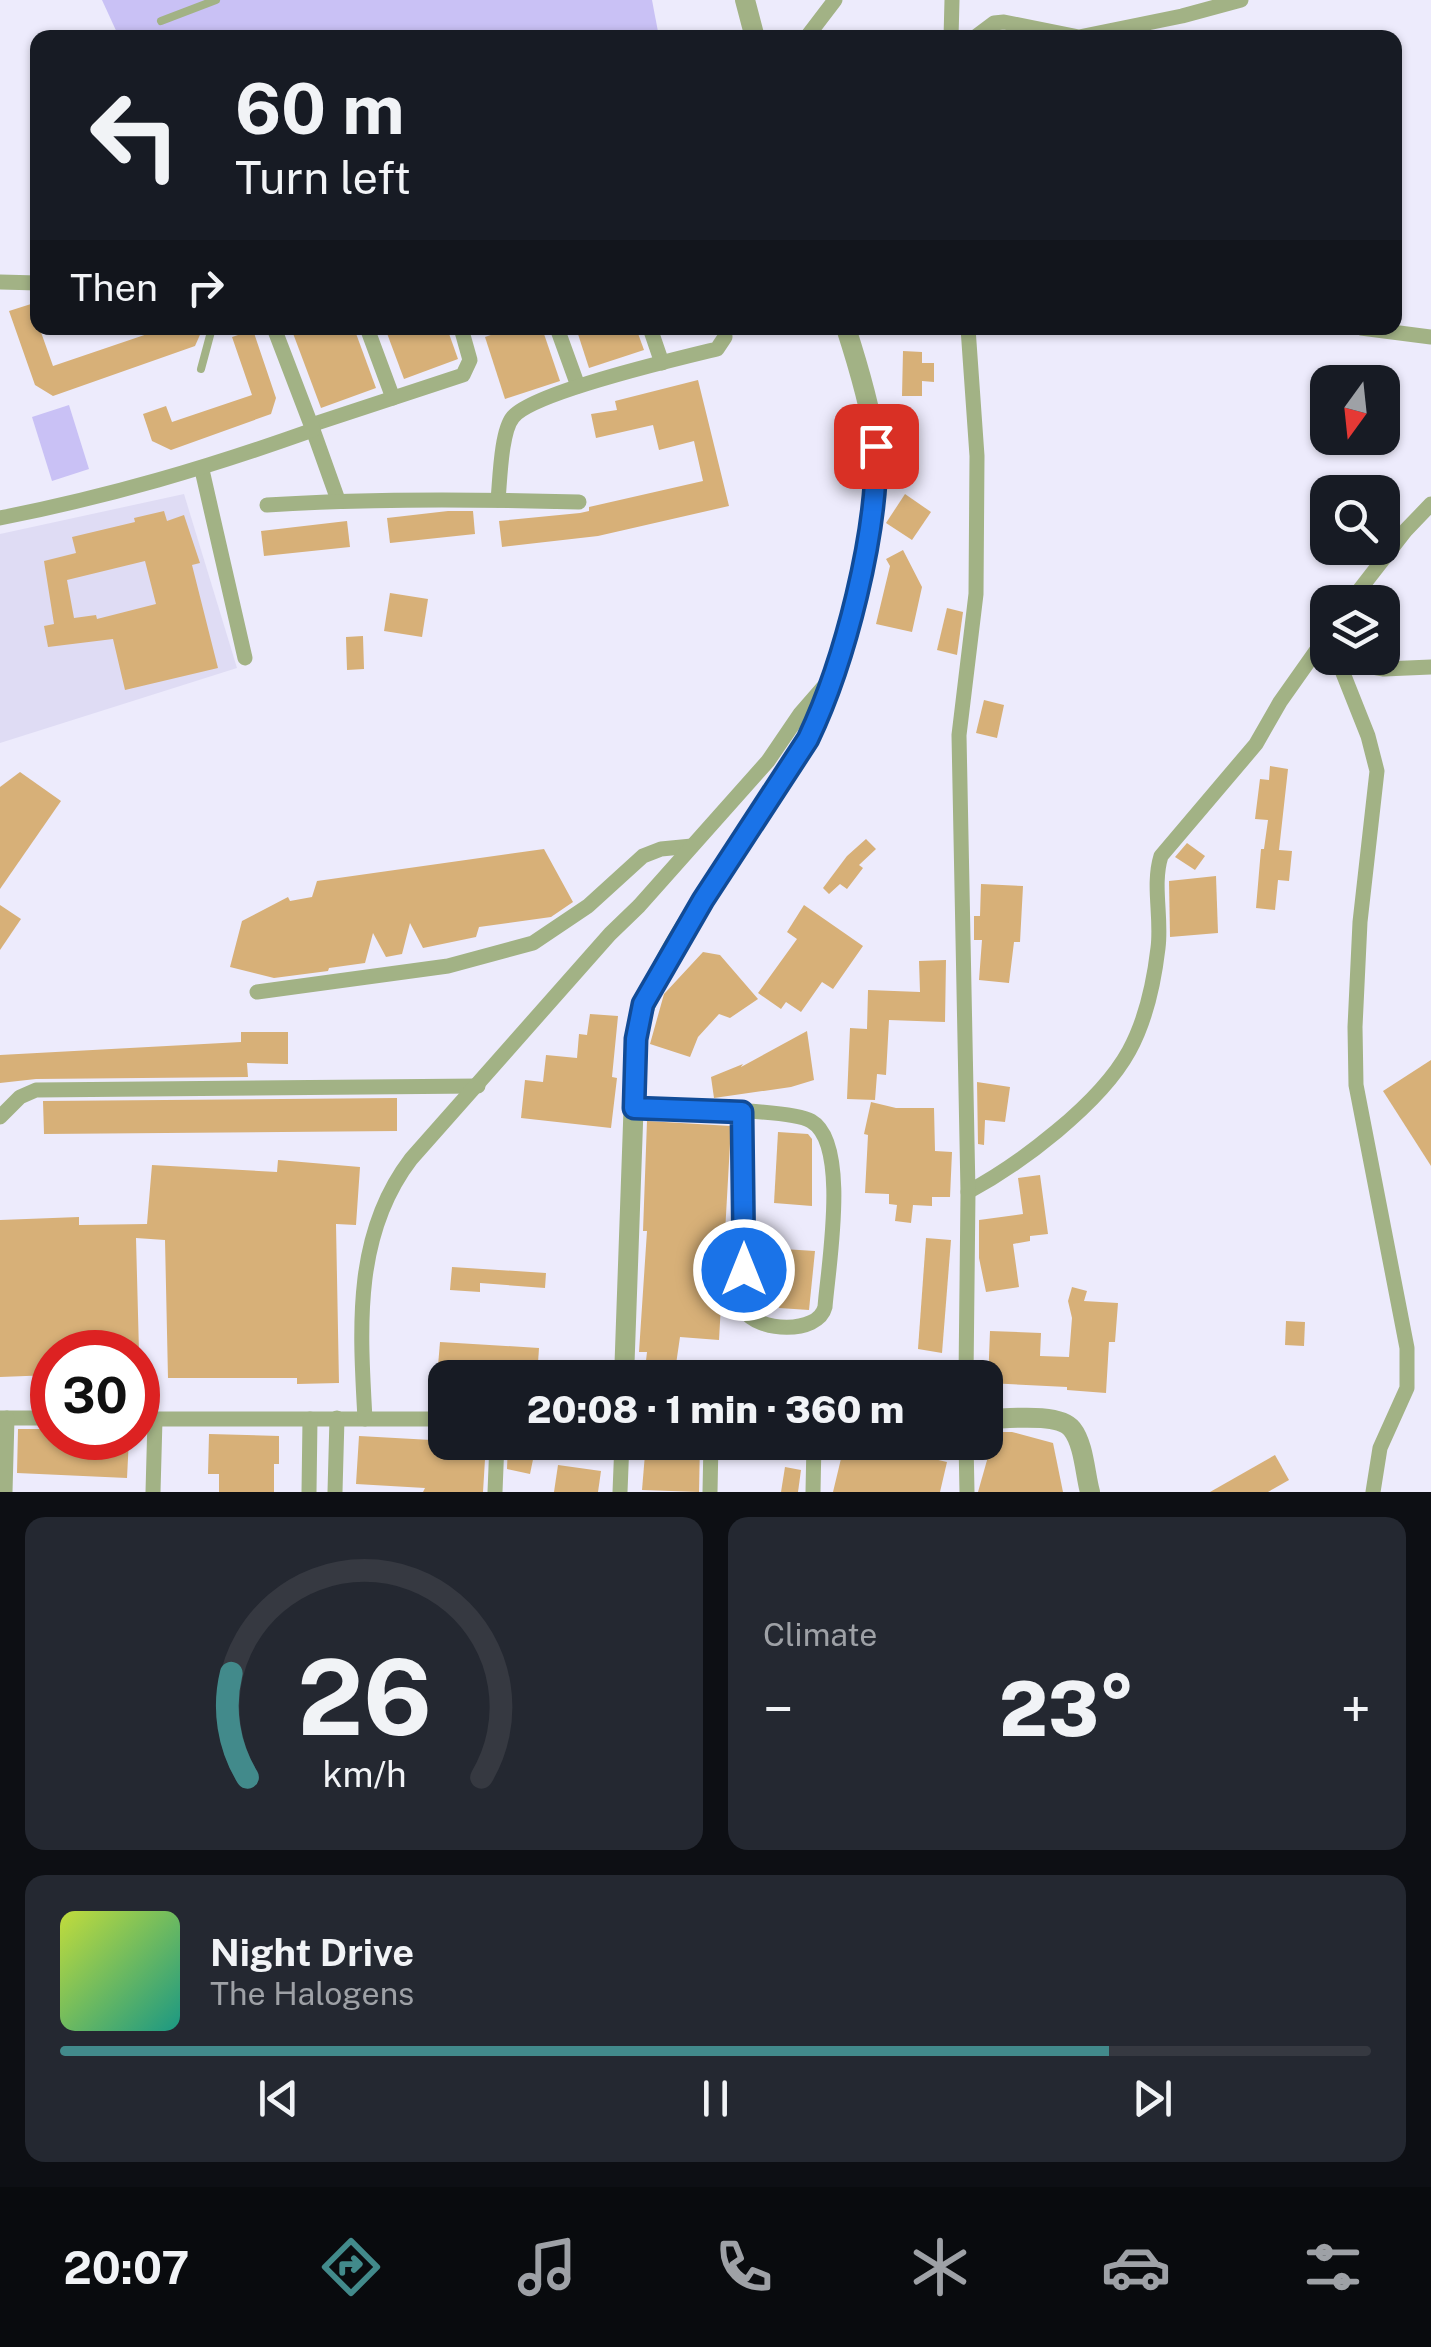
<!DOCTYPE html>
<html lang="en">
<head>
<meta charset="utf-8">
<style>
	:root { --surface:#171b24; --page:#242831; --text:#f1f3f6; --muted:#9ea1a6; --line:#363941; --accent:#428a8b }
	body { margin:0; font-family:"Public Sans",sans-serif; background:var(--page); color:var(--text); height:100vh; display:flex; flex-direction:column; font-size:38px; white-space:nowrap }
	* { box-sizing:border-box; margin:0 }
	p { font-size:32px; color:var(--muted) }
	.icon { flex:none; width:55px; height:55px; fill:none; stroke:currentColor; stroke-width:2; stroke-linecap:round; stroke-linejoin:round }
	.map { position:relative; height:1492px; overflow:hidden }
	.sheet { display:flex; flex-direction:column; gap:25px; padding:25px; background:#0d0f14; flex:1 }
	.sheet>* { flex:none }
	.hud { position:absolute; left:30px; top:30px; width:1372px; height:305px; border-radius:20px; box-shadow:0 2px 8px #0004; background:#171b24; color:var(--text); overflow:hidden }
	.needle { width:65px; rotate:195deg }
	.buttons { position:absolute; left:1310px; top:365px; display:grid; gap:20px }
	.buttons a { display:grid; place-items:center; width:90px; height:90px; border-radius:20px; background:var(--surface); box-shadow:0 2px 8px #0004; font-size:50px }
	.speed { position:absolute; left:30px; top:1330px; display:flex; gap:20px; font-size:50px; font-weight:700; text-align:center }
	.speed>* { display:grid; place-content:center; width:130px; height:130px; border-radius:50%; background:var(--surface); box-shadow:0 2px 8px #0004; line-height:1 }
	.speed .limit { border:15px solid #d22; background:#fff; color:#111 }
	.pin { position:absolute; display:grid; place-items:center; width:85px; height:85px; color:#fff; margin:-42px; border-radius:20px; box-shadow:0 5px 15px #0006 }
	.me { position:absolute; width:110px; margin:-55px; rotate:0deg; stroke-linejoin:round; filter:drop-shadow(0 0 8px #0008) }
	.turn { display:flex; align-items:center; gap:35px; height:210px; padding:0 40px; font-size:45px }
	.turn .icon { width:130px; height:130px; stroke-width:2.5 }
	.turn b { display:block; font-size:70px; line-height:85px }
	.then { display:flex; align-items:center; height:95px; padding:0 40px; background:#0003; gap:20px; font-size:38px }
	.big { font-size:75px; font-weight:800; line-height:1.1 }
	.sheet .widget { flex:1; display:flex; flex-direction:column; justify-content:center; gap:15px; min-width:0; padding:0 35px; border-radius:20px; background:var(--page) }
	.sheet .dial { align-items:center; gap:0 }
	.dial svg { height:260px; overflow:visible; fill:none; stroke:var(--line); stroke-width:7; stroke-linecap:round; text-anchor:middle }
	.dial text { fill:var(--text); stroke:none }
	.song { display:flex; align-items:center; gap:30px }
	.cover { width:120px; height:120px; border-radius:15px; background:linear-gradient(135deg,hsl(70 70% 55%),hsl(170 70% 35%)) }
	.played { height:10px; border-radius:5px; background:linear-gradient(90deg,var(--accent) 80%,var(--line) 80%) }
	.keys { display:flex; justify-content:space-around; direction:ltr }
	.heat { display:flex; justify-content:space-between; align-items:center; font-size:55px; direction:ltr }
	.sheet .tiles { flex:1; display:grid; gap:25px; grid-template-columns:1fr 1fr }
	.widget:last-child { grid-column:span 2 }
	.trip { position:absolute; left:428px; top:1360px; width:575px; height:100px; border-radius:20px; background:var(--surface); box-shadow:0 2px 8px #0004; font-weight:800; line-height:100px; text-align:center }
	.tabs { display:flex; height:160px; justify-content:space-around; align-items:center; background:#090b0e; color:var(--muted) }
	.tabs .icon { width:70px; height:70px }
	.tabs .active { color:var(--accent) }
	.tabs b { font-size:45px; color:var(--text) }
	.map>svg:first-child { display:block }
	.built { fill:#dfdcf4 }
	.green { fill:#c9c1f5 }
	.building { fill:#d7b078; fill-rule:evenodd }
	.lines { fill:none; stroke-linecap:round; stroke-linejoin:round }
	.service { stroke:#a2b285; stroke-width:8 }
	.minor { stroke:#a2b285; stroke-width:15 }
	.tertiary { stroke:#a2b285; stroke-width:20 }
	.route-casing { stroke:#114b97; stroke-width:25 }
	.route { stroke:#1a73e8; stroke-width:18 }
</style>
</head>
<body>
<div class="map">
<svg width="1431" height="1492" viewBox="0 0 1431 1492">
	<rect width="100%" height="100%" fill="#edebfc"/>
	<polygon class="built" points="184,494 237,668 0,743 0,534"/>
	<g class="green">
		<polygon points="102,0 652,0 659,37 119,37"/>
		<polygon points="69,405 89,469 52,481 32,417"/>
	</g>
	<g class="building">
		<polygon points="31,304 53,366 165,328 203,328 195,346 53,396 35,385 9,311"/>
		<polygon points="291,328 354,328 376,388 321,408"/>
		<polygon points="385,328 447,328 458,359 404,379"/>
		<polygon points="511,328 542,328 560,381 505,399 485,337"/>
		<polygon points="576,328 636,328 644,350 589,368"/>
		<polygon points="253,330 276,398 271,414 171,450 152,441 143,414 166,406 172,422 252,395 232,337"/>
		<polygon points="903,351 922,352 922,363 934,363 934,382 922,381 922,396 902,396"/>
		<polygon points="698,380 729,506 598,536 502,547 499,521 580,513 589,511 589,507 703,481 694,441 659,450 653,425 596,438 591,414 617,410 615,401"/>
		<polygon points="905,494 931,512 912,540 886,523"/>
		<path d="M164,511L167,521L184,515L200,563L192,565L218,668L125,690L113,639L48,647L44,626L54,624L44,561L76,553L72,537L135,522L134,518ZM145,561L156,604L97,619L96,615L74,618L67,580Z"/>
		<polygon points="448,511 473,511 475,534 390,543 387,518"/>
		<polygon points="347,521 350,547 264,556 261,531"/>
		<polygon points="903,550 922,587 912,632 876,624 890,566 886,559"/>
		<polygon points="390,593 428,599 422,637 384,631"/>
		<polygon points="947,608 963,612 957,655 937,650"/>
		<polygon points="363,636 364,669 347,670 346,637"/>
		<polygon points="984,700 1004,705 997,738 976,733"/>
		<polygon points="1270,766 1288,769 1279,850 1292,851 1289,881 1278,880 1275,910 1256,908 1261,849 1264,849 1268,820 1255,819 1260,779 1269,780"/>
		<polygon points="20,772 61,801 0,889 0,787"/>
		<polygon points="866,839 876,849 859,865 863,868 847,889 840,884 829,894 823,888 847,856"/>
		<polygon points="1187,843 1205,856 1195,870 1175,857"/>
		<polygon points="544,849 573,902 551,917 479,927 476,937 423,948 410,923 402,954 386,957 373,933 365,963 329,968 328,971 274,978 230,967 242,921 288,897 290,901 312,897 317,881"/>
		<polygon points="1216,876 1218,933 1170,937 1169,881"/>
		<polygon points="981,884 1023,886 1020,942 1014,942 1009,983 979,980 982,940 974,940 974,916 980,916"/>
		<polygon points="0,905 21,919 0,950"/>
		<polygon points="804,905 863,946 833,989 822,982 801,1012 786,1002 781,1009 758,993 797,939 787,932"/>
		<polygon points="703,952 720,955 758,999 730,1018 719,1014 698,1037 690,1057 650,1044 664,994"/>
		<polygon points="946,960 945,1022 889,1020 886,1075 877,1074 875,1100 847,1099 850,1028 867,1029 868,990 920,992 919,961"/>
		<polygon points="590,1014 618,1016 612,1077 617,1078 611,1128 521,1118 525,1080 543,1082 546,1055 577,1058 579,1034 587,1035"/>
		<polygon points="807,1031 814,1080 791,1087 714,1098 711,1077 743,1064 741,1067"/>
		<polygon points="241,1032 288,1032 288,1064 247,1063 248,1077 36,1079 0,1083 0,1055 241,1042"/>
		<polygon points="1431,1060 1431,1166 1383,1091"/>
		<polygon points="977,1082 1010,1087 1005,1122 985,1120 984,1145 978,1144"/>
		<polygon points="397,1098 397,1131 44,1134 43,1101"/>
		<polygon points="871,1102 896,1108 934,1108 935,1151 952,1152 950,1197 932,1197 932,1206 913,1205 911,1223 895,1221 897,1205 889,1204 889,1194 865,1193 868,1135 864,1134"/>
		<polygon points="647,1121 731,1126 719,1340 680,1337 674,1378 644,1378 647,1352 639,1352 647,1231 643,1231"/>
		<polygon points="778,1132 808,1134 812,1139 812,1206 774,1203"/>
		<polygon points="278,1160 360,1167 356,1225 336,1224 339,1383 297,1384 297,1378 168,1378 165,1240 136,1238 139,1352 52,1352 52,1375 0,1377 0,1220 79,1217 79,1225 147,1224 152,1165 277,1172"/>
		<polygon points="1040,1175 1048,1234 1030,1236 1030,1241 1013,1244 1019,1287 986,1292 979,1258 979,1220 1023,1214 1018,1178"/>
		<polygon points="756,1237 781,1238 781,1254 755,1253"/>
		<polygon points="926,1238 951,1240 942,1353 918,1349"/>
		<polygon points="783,1249 815,1251 809,1310 779,1308"/>
		<polygon points="452,1267 546,1273 545,1288 480,1283 480,1292 450,1290"/>
		<polygon points="1072,1287 1087,1291 1084,1301 1118,1303 1115,1342 1109,1342 1106,1393 1067,1390 1067,1387 988,1383 990,1331 1041,1333 1040,1356 1069,1357 1072,1318 1068,1301"/>
		<polygon points="1286,1321 1305,1322 1304,1346 1285,1345"/>
		<polygon points="440,1342 539,1348 537,1378 437,1378"/>
		<polygon points="833,1361 906,1366 906,1378 831,1378"/>
		<polygon points="18,1429 48,1429 48,1439 98,1441 99,1438 129,1438 127,1478 17,1473"/>
		<polygon points="995,1432 1012,1432 1053,1443 1063,1492 978,1492"/>
		<polygon points="209,1434 279,1436 279,1464 274,1464 274,1492 219,1492 219,1474 208,1474"/>
		<polygon points="359,1436 486,1443 483,1492 423,1492 425,1488 356,1484"/>
		<polygon points="508,1442 536,1445 530,1474 507,1469"/>
		<polygon points="646,1442 700,1442 699,1492 642,1490"/>
		<polygon points="845,1442 915,1442 937,1448 934,1459 947,1462 940,1492 833,1492"/>
		<polygon points="1275,1455 1289,1480 1268,1492 1210,1492"/>
		<polygon points="558,1465 601,1471 598,1492 554,1492"/>
		<polygon points="785,1467 801,1470 798,1492 781,1492"/>
	</g>
	<g class="lines">
		<g class="service">
			<polyline points="161,21 216,0"/>
			<polyline points="201,369 212,328"/>
		</g>
		<g class="minor">
			<polyline points="806,38 835,0"/>
			<polyline points="951,38 952,0"/>
			<polyline points="974,38 994,23 1004,22 1079,37 1182,16 1241,0"/>
			<polyline points="0,282 38,283"/>
			<polyline points="367,328 393,398"/>
			<polyline points="557,328 578,386"/>
			<polyline points="650,328 662,363"/>
			<polyline points="1361,328 1431,337"/>
			<polyline points="311,425 463,375 470,360 461,328"/>
			<polyline points="313,430 338,500"/>
			<polyline points="202,470 245,658"/>
			<path d="M498,500C500,480 501,431 513,417C534,392 680,358 717,349L725,337L724,328"/>
			<path d="M267,505C371,498 474,499 579,502"/>
			<path d="M0,518C111,496 206,468 313,430L274,328"/>
			<polyline points="1350,602 1406,530 1431,504"/>
			<polyline points="1337,658 1368,736 1377,771 1360,922 1355,1027 1356,1085 1407,1348 1407,1388 1380,1448 1373,1492"/>
			<polyline points="1338,661 1384,669 1431,667"/>
			<polyline points="257,992 448,966 533,943 588,906 643,856 661,849 692,846"/>
			<path d="M634,1107C666,1109 789,1108 811,1121C850,1143 828,1267 825,1307C818,1335 757,1332 744,1310L743,1112"/>
			<polyline points="0,1117 20,1097 36,1090 478,1086"/>
			<path d="M968,1192C1020,1164 1100,1104 1129,1051C1146,1020 1154,982 1158,948C1162,917 1152,885 1161,856L1256,744L1280,702L1328,634"/>
			<polyline points="966,1378 968,1192 959,735 976,594 977,456 968,328"/>
			<polyline points="0,1418 52,1418"/>
			<polyline points="138,1419 445,1419"/>
			<path d="M365,1419C360,1328 353,1235 411,1159L610,934L639,906L768,761L800,714L827,683"/>
			<polyline points="966,1442 967,1492"/>
			<polyline points="5,1492 7,1418"/>
			<polyline points="153,1492 155,1419"/>
			<polyline points="309,1492 310,1419"/>
			<polyline points="335,1492 337,1418"/>
			<polyline points="495,1492 497,1442"/>
			<polyline points="620,1492 622,1442"/>
			<polyline points="710,1492 711,1442"/>
			<polyline points="813,1492 814,1442"/>
		</g>
		<g class="tertiary">
			<polyline points="745,0 755,38"/>
			<path d="M624,1378L636,1039C649,972 696,910 733,853C758,815 786,778 808,738C839,684 885,506 876,445C870,406 858,365 846,328"/>
			<path d="M985,1419C1006,1419 1059,1412 1072,1429C1084,1444 1085,1474 1090,1492"/>
		</g>
	</g>
	<g class="lines">
		<g class="route-casing">
			<path id="route" d="M744,1270L742,1112L634,1108L636,1039L643,1004L703,900L808,739C845,661 878,533 876,446"/>
		</g>
		<use href="#route" class="route"/>
	</g>
</svg>
<div class="buttons">
<a><svg class="needle" viewBox="-14 -14 28 28"><path d="M0-13l5 13h-10z" fill="#e53935"/><path d="M0 13l5-13h-10z" fill="#9ea1a6"/></svg></a>
<a><svg class="icon" aria-label="search" viewBox="0 0 24 24"><circle cx="10" cy="10" r="6"/><path d="M15 15l6 6"/></svg></a>
<a><svg class="icon" aria-label="layers" viewBox="0 0 24 24"><path d="M12 4l9 5-9 5-9-5zM3 14l9 5 9-5"/></svg></a>
</div>
<div class="speed"><div class="limit">30</div></div>
<div class="pin" style="left:876px;top:446px;background:#d93025"><svg class="icon" aria-label="arrive" viewBox="0 0 24 24"><path d="M6 21V4h12l-3 4 3 4H6"/></svg></div>
<svg class="me" style="left:744px;top:1270px" viewBox="-20 -20 40 40"><circle r="17" fill="#1a73e8" stroke="#fff" stroke-width="3"/><path d="M0-11L8 9 0 5-8 9z" fill="#fff"/></svg>
<div class="trip">20:08 · 1 min · 360 m</div>
<div class="hud">
<div class="turn"><svg class="icon" aria-label="left" viewBox="0 0 24 24"><path d="M17 20v-9H6M10 6l-5 5 5 5"/></svg><div><b>60 m</b>Turn left</div></div>
<div class="then">Then<svg class="icon" aria-label="right" viewBox="0 0 24 24"><path d="M7 20v-9h11M14 6l5 5-5 5"/></svg></div>
</div>
</div>
<section class="sheet">
<div class="tiles">
<div class="widget dial"><svg viewBox="0 0 100 80">
<path d="M14 69A42 42 0 1 1 86 69"/>
<path d="M14 69A42 42 0 0 1 9 37" stroke="#428a8b"/>
<text x="50" y="56" font-size="32" font-weight="700">26</text>
<text x="50" y="72" font-size="11">km/h</text>
</svg></div>
<div class="widget"><p>Climate</p>
<div class="heat"><a>−</a><b class="big">23°</b><a>+</a></div>
</div>
<div class="widget">
<div class="song"><i class="cover"></i><div><b>Night Drive</b><p>The Halogens</p></div></div>
<div class="played"></div>
<div class="keys"><svg class="icon" aria-label="previous" viewBox="0 0 24 24"><path d="M18 5L8 12l10 7zM5 5v14"/></svg><svg class="icon" aria-label="pause" viewBox="0 0 24 24"><path d="M8 5v14M16 5v14"/></svg><svg class="icon" aria-label="next" viewBox="0 0 24 24"><path d="M6 5l10 7-10 7zM19 5v14"/></svg></div>
</div>
</div>
</section>
<nav class="tabs">
<b>20:07</b>
<svg class="icon active" aria-label="directions" viewBox="0 0 24 24"><path d="M12 3l9 9-9 9-9-9zM9 14v-3h6M13 9l2 2-2 2"/></svg>
<svg class="icon" aria-label="music" viewBox="0 0 24 24"><path d="M9 18V5l10-2v13"/><circle cx="6" cy="18" r="3"/><circle cx="16" cy="16" r="3"/></svg>
<svg class="icon" aria-label="phone" viewBox="0 0 24 24"><path d="M5 4h4l2 5-3 2q2 4 5 5l2-3 5 2v4C11 20 4 13 5 4z"/></svg>
<svg class="icon" aria-label="climate" viewBox="0 0 24 24"><path d="M12 3v18M4 7l16 10M4 17L20 7"/></svg>
<svg class="icon" aria-label="car" viewBox="0 0 24 24"><path d="M5 17H2v-5l4-1 3-4h7l3 4 3 1v5h-3M9 17h6M6 11h13"/><circle cx="7" cy="17" r="2"/><circle cx="17" cy="17" r="2"/></svg>
<svg class="icon" aria-label="filters" viewBox="0 0 24 24"><path d="M4 7h16M4 17h16"/><circle cx="9" cy="7" r="2"/><circle cx="15" cy="17" r="2"/></svg>
</nav>
</body>
</html>
